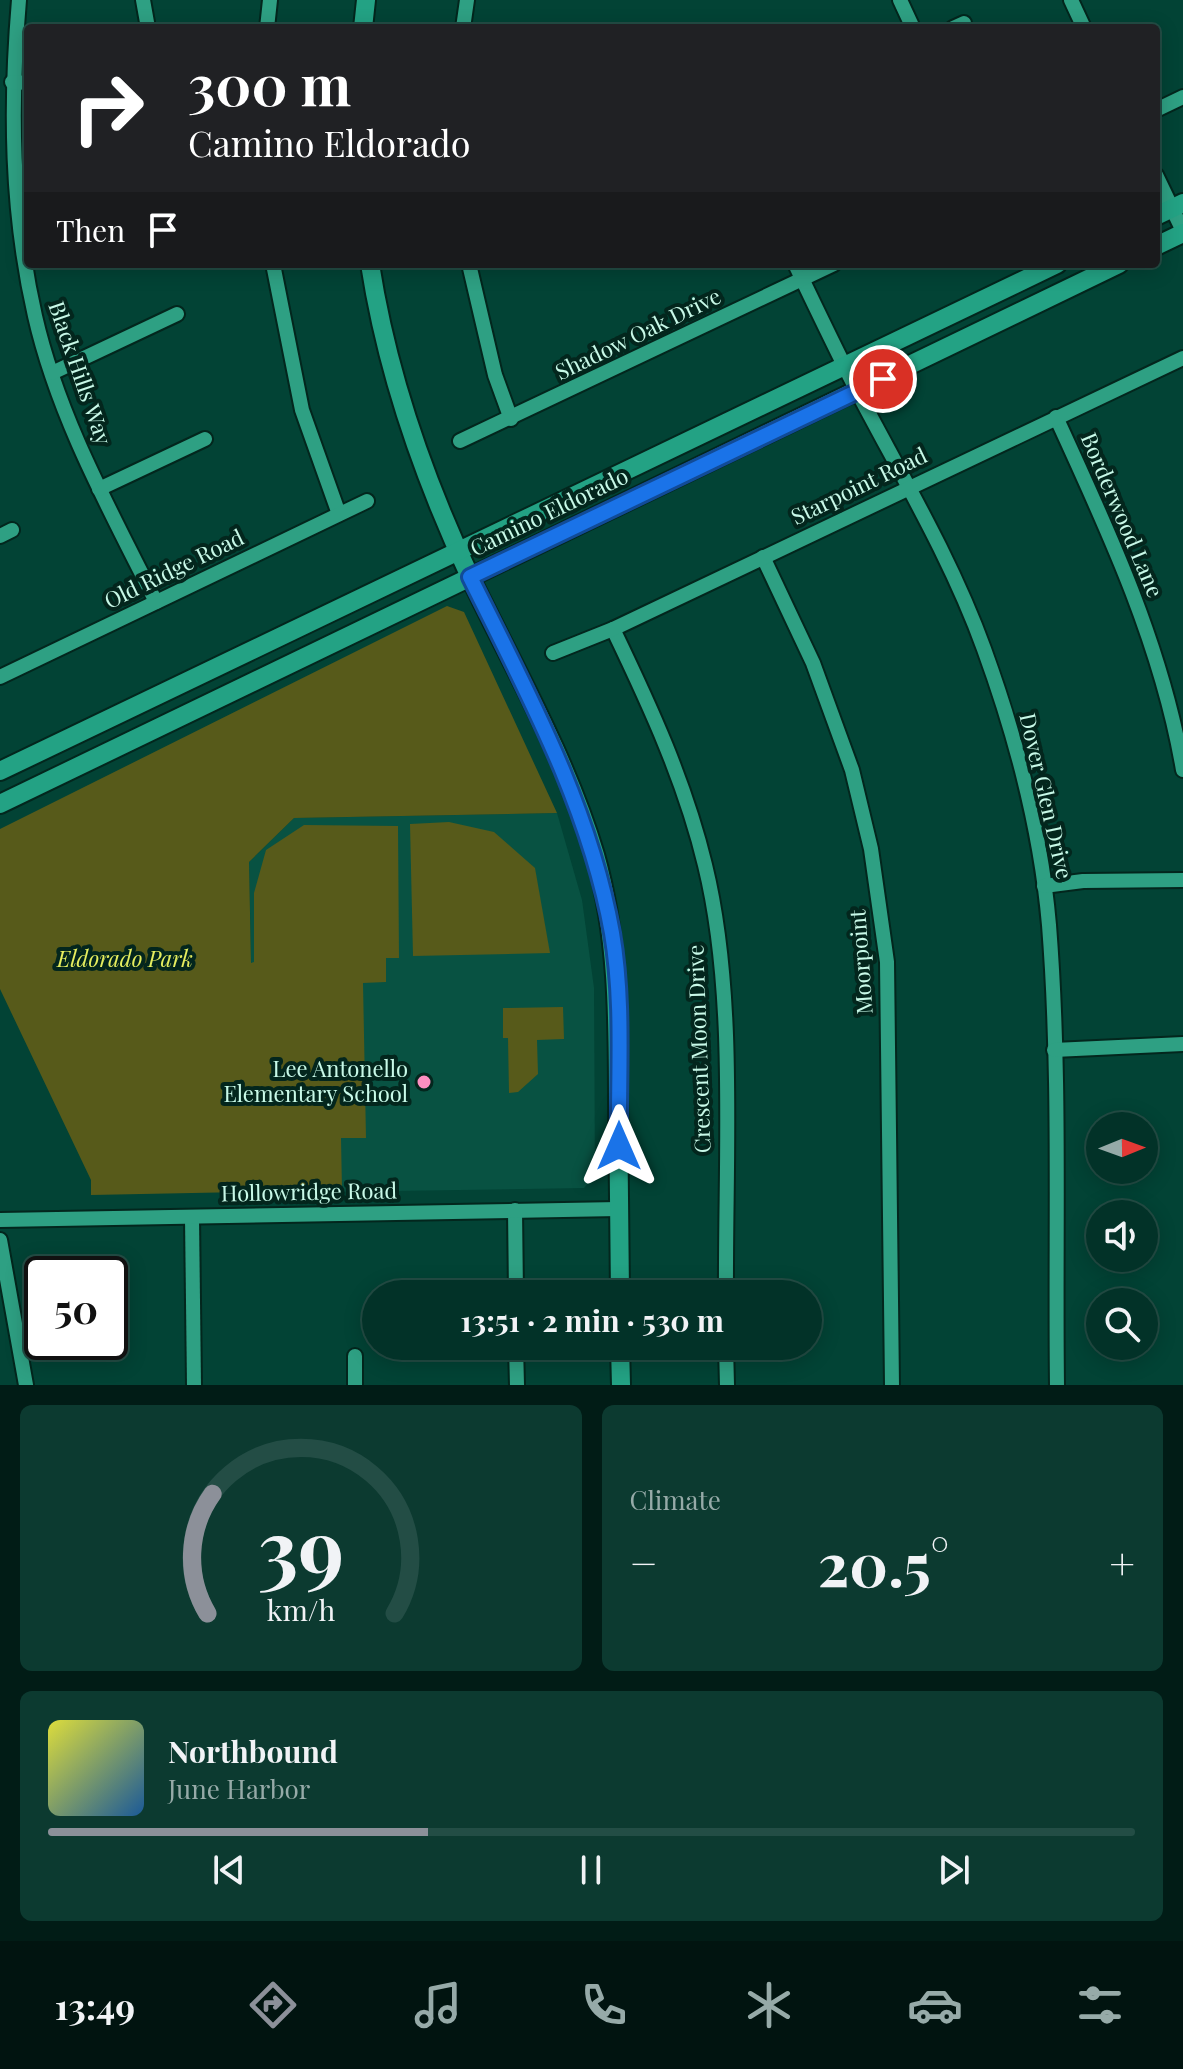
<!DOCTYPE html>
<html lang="en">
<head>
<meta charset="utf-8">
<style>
	:root { --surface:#023228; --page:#0c3a30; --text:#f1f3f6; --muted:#96aaa8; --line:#234d45; --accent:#8c9099 }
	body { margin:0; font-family:"Playfair Display",serif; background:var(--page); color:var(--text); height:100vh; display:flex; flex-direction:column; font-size:30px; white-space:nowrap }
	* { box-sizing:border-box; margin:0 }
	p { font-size:26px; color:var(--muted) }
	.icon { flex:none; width:44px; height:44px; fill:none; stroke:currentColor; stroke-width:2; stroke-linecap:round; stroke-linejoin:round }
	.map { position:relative; height:1385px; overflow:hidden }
	.details { display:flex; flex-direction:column; gap:20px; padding:20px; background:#011c16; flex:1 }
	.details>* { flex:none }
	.guide { position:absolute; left:24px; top:24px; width:1136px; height:244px; border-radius:8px; box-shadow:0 4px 20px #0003,0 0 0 2px var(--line); background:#202124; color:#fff; overflow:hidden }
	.needle { width:52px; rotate:89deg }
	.controls { position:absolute; left:1086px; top:1112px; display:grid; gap:16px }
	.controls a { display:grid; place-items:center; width:72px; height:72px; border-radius:50%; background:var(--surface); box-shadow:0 4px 20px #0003,0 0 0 2px var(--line); font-size:40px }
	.speed { position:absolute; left:24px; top:1256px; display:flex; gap:16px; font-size:40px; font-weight:700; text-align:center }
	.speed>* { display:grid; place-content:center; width:104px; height:104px; border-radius:50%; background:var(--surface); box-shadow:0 4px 20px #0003,0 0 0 2px var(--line); line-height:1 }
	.speed .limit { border:4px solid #111; border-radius:12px; background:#fff; color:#111 }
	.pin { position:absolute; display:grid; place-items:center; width:68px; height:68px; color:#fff; margin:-34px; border:4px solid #fff; border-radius:50%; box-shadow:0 2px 8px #0007 }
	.me { position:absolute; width:88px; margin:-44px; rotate:0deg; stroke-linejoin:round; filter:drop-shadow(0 0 6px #0008) }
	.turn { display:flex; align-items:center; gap:28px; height:168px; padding:0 32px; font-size:36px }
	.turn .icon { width:104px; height:104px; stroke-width:2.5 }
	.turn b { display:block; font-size:56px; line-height:68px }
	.then { display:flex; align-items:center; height:76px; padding:0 32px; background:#0003; gap:16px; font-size:30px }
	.big { font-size:60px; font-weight:700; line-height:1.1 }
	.details .card { flex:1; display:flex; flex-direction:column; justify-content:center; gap:12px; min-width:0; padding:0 28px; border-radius:12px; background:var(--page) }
	.details .dial { align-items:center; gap:0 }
	.dial svg { height:208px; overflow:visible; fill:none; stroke:var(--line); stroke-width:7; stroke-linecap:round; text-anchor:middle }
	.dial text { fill:var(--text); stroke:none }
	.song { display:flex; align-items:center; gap:24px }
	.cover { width:96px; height:96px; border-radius:12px; background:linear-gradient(135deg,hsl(60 70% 55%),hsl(210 70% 35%)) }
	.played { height:8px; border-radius:4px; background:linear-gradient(90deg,var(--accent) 35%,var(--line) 35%) }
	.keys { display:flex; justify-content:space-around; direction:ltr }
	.heat { display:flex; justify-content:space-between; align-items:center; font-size:44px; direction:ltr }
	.details .tiles { flex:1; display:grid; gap:20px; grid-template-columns:1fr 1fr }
	.card:last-child { grid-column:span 2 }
	.trip { position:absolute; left:362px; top:1280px; width:460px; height:80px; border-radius:40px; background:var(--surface); box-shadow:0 4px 20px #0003,0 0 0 2px var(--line); font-weight:700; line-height:80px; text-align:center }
	.tab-bar { display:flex; height:128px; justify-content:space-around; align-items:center; background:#011410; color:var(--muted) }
	.tab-bar .icon { width:56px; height:56px }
	.tab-bar .current { color:var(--accent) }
	.tab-bar b { font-size:36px; color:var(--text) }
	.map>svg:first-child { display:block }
	.built { fill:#085242 }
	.green { fill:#575a1a }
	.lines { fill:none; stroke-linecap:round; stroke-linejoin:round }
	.minor-casing { stroke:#03261d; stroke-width:18 }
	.major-casing { stroke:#03261d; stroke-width:22 }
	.minor { stroke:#2ea083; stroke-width:14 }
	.major { stroke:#23a284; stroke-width:18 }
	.route-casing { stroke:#114b97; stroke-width:20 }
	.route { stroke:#1a73e8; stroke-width:14 }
	.poi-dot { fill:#fd8fc1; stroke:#03261d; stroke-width:3 }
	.labels { text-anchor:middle; stroke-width:8; stroke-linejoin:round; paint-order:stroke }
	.street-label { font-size:22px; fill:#c8f9e8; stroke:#03261d }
	.park-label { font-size:22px; font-style:italic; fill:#e6ee5f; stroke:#03261d }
	.poi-label { font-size:22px; fill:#c8f9e8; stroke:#03261d; text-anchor:end }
</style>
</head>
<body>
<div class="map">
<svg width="1183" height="1385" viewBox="0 0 1183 1385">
	<rect width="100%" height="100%" fill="#024335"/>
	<polygon class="built" points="557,813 582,900 594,988 595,1175 584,1188 256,1193 249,862 294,818"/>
	<g class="green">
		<polygon points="447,606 464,612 557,813 294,818 249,862 251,963 254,962 254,893 266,850 304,825 398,826 399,958 386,958 386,982 363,983 366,1138 341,1138 342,1190 91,1195 91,1180 0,989 0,829"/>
		<polygon points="449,822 494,832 535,868 550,953 413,956 410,824"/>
		<polygon points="563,1007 564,1039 537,1040 538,1074 518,1092 509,1093 508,1038 503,1038 503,1008"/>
	</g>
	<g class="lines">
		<g class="minor-casing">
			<g id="minor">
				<path d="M19,0C10,106 11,211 35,316C58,417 110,510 156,602"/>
				<polyline points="143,0 148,28"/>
				<polyline points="900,0 913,28"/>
				<polyline points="1071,0 1084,28"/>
				<polyline points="267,28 270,0"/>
				<polyline points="463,28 467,0"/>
				<polyline points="953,28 964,23"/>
				<polyline points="12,82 28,83"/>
				<polyline points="1156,110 1183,97"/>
				<polyline points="1156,175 1183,231"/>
				<polyline points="273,264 302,410 339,514"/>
				<polyline points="469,264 495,375 511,419"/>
				<path d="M795,264C815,306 835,348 856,389C901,475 951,558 984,649C1016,737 1041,832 1049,925C1061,1078 1055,1232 1057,1385"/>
				<polyline points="52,373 177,314"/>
				<path d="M1056,417C1108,530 1162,646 1183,770"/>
				<polyline points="460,441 834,264"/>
				<polyline points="99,489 205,439"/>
				<polyline points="0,536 12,530"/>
				<polyline points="763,557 813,663 852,770 871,849 887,962 892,1385"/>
				<path d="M613,629C650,706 685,782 705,865C737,995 725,1159 726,1294"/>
				<polyline points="553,653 613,629 1183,358"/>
				<polyline points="0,677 367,501"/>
				<polyline points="1044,886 1083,881 1183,880"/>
				<polyline points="1054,1050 1183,1044"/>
				<polyline points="515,1210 516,1294"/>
				<polyline points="192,1217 194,1385"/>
				<polyline points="0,1220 619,1209"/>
				<polyline points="0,1240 26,1385"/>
				<polyline points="516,1346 517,1385"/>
				<polyline points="726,1346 727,1385"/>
				<polyline points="355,1356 355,1385"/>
			</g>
		</g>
		<g class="major-casing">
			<g id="major">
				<polyline points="363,28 366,0"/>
				<polyline points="1156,216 1183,203"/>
				<polyline points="1156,246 1183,233"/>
				<path d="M370,264C387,374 424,479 471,579C515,670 566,758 595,855C618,935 618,1018 618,1101C619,1165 619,1230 620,1294"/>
				<polyline points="0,771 1057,264"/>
				<polyline points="0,804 1119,264"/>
				<polyline points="620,1346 621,1385"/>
			</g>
		</g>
		<use href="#minor" class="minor"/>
		<use href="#major" class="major"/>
	</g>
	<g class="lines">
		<g class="route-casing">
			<path id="route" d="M619,1146C618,1076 624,1003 612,933C589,805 527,692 470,577L883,379"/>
		</g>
		<use href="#route" class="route"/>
	</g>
	<circle class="poi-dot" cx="424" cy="1082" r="8"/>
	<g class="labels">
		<g class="street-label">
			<text transform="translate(638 334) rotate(-26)" y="8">Shadow Oak Drive</text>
			<text transform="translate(80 373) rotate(71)" y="8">Black Hills Way</text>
			<text transform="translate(859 486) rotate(-26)" y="8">Starpoint Road</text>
			<text transform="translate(549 512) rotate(-26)" y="8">Camino Eldorado</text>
			<text transform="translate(1122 515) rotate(67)" y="8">Borderwood Lane</text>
			<text transform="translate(174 569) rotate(-26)" y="8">Old Ridge Road</text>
			<text transform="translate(1046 796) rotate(77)" y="8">Dover Glen Drive</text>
			<text transform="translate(861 962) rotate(-94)" y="8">Moorpoint</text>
			<text transform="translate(699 1049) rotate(-92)" y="8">Crescent Moon Drive</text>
			<text transform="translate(309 1192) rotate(-1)" y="8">Hollowridge Road</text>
		</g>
		<g class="park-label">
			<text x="125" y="967">Eldorado Park</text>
		</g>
		<g class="poi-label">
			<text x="408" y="1077">Lee Antonello<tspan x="408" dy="25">Elementary School</tspan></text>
		</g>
	</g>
</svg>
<div class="controls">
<a><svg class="needle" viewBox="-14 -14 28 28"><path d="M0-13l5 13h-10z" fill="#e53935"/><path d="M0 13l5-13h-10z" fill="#96aaa8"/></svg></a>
<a><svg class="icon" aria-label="sound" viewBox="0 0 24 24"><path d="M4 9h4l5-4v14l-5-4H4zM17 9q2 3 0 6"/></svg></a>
<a><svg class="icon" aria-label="search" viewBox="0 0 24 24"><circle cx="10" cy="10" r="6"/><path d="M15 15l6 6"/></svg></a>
</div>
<div class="speed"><div class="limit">50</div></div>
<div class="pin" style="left:883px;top:379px;background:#d93025"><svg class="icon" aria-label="arrive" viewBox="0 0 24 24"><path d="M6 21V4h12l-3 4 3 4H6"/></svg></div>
<svg class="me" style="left:619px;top:1146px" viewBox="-20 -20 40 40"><path d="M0-17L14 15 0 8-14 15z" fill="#1a73e8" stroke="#fff" stroke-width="4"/></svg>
<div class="trip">13:51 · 2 min · 530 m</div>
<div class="guide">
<div class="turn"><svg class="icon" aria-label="right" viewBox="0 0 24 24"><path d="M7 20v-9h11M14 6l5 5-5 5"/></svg><div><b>300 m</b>Camino Eldorado</div></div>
<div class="then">Then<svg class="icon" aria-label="arrive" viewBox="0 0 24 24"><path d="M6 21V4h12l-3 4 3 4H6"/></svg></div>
</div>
</div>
<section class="details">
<div class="tiles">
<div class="card dial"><svg viewBox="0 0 100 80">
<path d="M14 69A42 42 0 1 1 86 69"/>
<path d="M14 69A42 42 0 0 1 16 23" stroke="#8c9099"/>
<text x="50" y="56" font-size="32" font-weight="700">39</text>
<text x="50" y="72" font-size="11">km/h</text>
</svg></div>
<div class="card"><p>Climate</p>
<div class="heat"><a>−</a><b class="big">20.5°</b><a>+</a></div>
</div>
<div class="card">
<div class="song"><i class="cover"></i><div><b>Northbound</b><p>June Harbor</p></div></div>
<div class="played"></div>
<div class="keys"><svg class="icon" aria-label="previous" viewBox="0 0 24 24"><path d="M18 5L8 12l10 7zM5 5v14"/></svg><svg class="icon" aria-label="pause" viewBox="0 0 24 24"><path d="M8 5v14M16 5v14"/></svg><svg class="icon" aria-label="next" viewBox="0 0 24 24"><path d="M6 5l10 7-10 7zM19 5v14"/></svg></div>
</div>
</div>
</section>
<nav class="tab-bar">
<b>13:49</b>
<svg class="icon current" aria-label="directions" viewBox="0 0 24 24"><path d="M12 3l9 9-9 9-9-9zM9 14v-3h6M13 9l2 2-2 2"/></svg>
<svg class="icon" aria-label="music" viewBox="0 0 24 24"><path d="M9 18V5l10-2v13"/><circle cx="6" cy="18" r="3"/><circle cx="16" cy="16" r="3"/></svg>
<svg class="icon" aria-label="phone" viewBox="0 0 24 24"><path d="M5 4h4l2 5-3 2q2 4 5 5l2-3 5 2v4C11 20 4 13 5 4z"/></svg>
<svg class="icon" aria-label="climate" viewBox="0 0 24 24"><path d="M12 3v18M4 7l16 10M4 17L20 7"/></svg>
<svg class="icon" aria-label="car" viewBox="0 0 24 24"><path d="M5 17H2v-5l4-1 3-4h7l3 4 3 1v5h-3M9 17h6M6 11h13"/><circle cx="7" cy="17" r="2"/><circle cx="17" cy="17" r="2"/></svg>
<svg class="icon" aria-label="filters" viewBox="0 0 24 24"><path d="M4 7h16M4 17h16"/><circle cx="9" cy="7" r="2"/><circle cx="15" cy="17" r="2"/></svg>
</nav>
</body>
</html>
